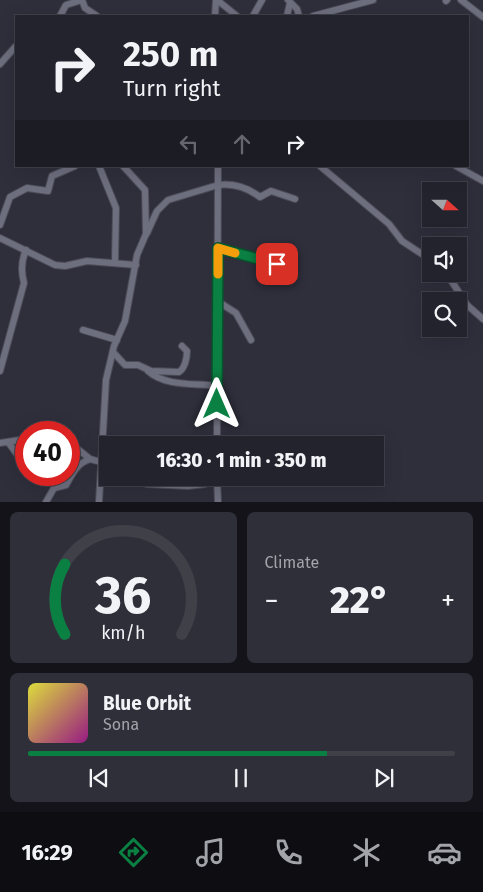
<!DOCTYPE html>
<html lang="en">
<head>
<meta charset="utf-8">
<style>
	:root { --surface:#23232d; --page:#2f2f39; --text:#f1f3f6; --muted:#a3a4aa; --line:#404049; --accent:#0b8043 }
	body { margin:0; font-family:"Fira Sans",sans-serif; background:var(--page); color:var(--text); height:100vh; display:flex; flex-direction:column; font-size:19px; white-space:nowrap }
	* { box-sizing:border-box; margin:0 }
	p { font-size:16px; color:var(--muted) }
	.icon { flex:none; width:28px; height:28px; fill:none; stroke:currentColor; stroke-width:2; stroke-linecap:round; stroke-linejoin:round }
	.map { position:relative; height:502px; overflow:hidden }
	.side { display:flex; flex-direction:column; gap:10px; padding:10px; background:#131319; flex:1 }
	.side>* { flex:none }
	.guide { position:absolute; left:15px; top:15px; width:454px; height:152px; border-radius:0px; box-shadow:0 5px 20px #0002,0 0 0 1px var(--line); background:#23232d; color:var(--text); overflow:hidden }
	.needle { width:32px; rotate:111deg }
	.buttons { position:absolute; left:422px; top:182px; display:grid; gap:10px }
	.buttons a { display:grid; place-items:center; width:45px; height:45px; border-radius:0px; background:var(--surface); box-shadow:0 5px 20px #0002,0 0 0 1px var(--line); font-size:25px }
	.speed { position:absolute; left:15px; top:421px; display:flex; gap:10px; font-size:25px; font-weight:700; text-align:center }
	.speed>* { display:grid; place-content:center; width:65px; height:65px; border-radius:50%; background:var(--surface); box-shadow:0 5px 20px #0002,0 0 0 1px var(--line); line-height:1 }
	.speed .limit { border:8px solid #d22; background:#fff; color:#111 }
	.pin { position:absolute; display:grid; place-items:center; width:42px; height:42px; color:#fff; margin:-21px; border-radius:10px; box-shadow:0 2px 8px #0006 }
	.me { position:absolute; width:55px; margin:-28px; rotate:0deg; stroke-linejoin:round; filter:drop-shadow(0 0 4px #0008) }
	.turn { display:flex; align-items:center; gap:18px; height:105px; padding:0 25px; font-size:22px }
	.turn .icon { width:65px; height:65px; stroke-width:2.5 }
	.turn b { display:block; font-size:35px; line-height:42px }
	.lanes { display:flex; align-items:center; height:48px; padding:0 25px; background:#0003; justify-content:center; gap:25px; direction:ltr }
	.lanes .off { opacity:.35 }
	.big { font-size:38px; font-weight:800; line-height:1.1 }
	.side .widget { flex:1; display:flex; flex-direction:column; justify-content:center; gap:8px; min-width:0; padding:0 18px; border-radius:8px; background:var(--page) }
	.side .dial { align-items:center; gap:0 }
	.dial svg { height:130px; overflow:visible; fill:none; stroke:var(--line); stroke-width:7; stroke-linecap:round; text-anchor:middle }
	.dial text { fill:var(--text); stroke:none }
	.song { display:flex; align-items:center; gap:15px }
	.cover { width:60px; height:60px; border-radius:8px; background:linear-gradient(135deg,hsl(60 70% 55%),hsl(310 70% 35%)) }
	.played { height:5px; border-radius:2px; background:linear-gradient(90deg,var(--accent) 70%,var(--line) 70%) }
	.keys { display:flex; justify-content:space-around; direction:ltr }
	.heat { display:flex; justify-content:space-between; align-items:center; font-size:28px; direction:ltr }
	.side .tiles { flex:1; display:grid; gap:10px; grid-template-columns:1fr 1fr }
	.widget:last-child { grid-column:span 2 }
	.trip { position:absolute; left:99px; top:436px; width:285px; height:50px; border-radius:0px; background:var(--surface); box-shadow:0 5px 20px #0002,0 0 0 1px var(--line); font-weight:800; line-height:50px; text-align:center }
	.tab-bar { display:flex; height:80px; justify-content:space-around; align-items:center; background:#0e0e12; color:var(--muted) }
	.tab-bar .icon { width:35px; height:35px }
	.tab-bar .on { color:var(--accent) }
	.tab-bar b { font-size:22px; color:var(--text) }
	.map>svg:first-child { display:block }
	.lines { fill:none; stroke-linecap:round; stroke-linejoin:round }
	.minor-casing { stroke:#4c4c58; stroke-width:8 }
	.minor { stroke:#6d6e7e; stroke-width:6 }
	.route-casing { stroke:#07532c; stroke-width:12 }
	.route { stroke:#0b8043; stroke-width:9 }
	.slow { stroke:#f59e0b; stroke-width:9 }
</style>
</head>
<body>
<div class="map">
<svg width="483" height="502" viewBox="0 0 483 502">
	<rect width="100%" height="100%" fill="#2f2f3c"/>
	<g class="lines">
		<g class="minor-casing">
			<g id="minor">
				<polyline points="82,0 85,8 97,16"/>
				<polyline points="217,0 237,16"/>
				<polyline points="288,0 297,9 299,16"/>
				<polyline points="461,0 483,17"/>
				<polyline points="446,1 447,0"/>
				<polyline points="60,16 66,5 82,0"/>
				<polyline points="215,16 216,0"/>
				<polyline points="253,16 262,0"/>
				<polyline points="287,16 290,3"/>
				<polyline points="313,16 373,0"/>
				<polyline points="0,64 16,46"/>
				<polyline points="99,166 116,208 115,262"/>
				<polyline points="320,166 389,224 402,241 431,260"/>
				<polyline points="456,166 483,181"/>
				<polyline points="0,225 10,197 27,188 48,191 52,176 75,166"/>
				<path d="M147,233L157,211L168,200L218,185C233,183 248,188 260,197L271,191L295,199"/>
				<polyline points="0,238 55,265 65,266 87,261 136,265"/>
				<polyline points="218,248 277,264 288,270"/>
				<polyline points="447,274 467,305 483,319"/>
				<polyline points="217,301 236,313 251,340"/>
				<polyline points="83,330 117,340"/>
				<path d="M113,352L125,365H138L151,371L179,372C185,368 187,358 187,351L182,346"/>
				<path d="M0,371L24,283C21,272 21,261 26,250"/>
				<path d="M148,371C166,387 195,383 217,386"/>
				<polyline points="8,442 19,457 26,460"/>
				<polyline points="0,443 26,439"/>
				<polyline points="217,445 218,166"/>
				<polyline points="69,447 79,450 90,459"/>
				<polyline points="53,475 54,488"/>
				<polyline points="132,478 147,484 188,486 205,484 217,478"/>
				<polyline points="217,478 218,502"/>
				<path d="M46,502L54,488L66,485C73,473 76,464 90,459L108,464"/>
				<polyline points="99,502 106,380 114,346 125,321 137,255 146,234 145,190 123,166"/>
			</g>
		</g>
		<use href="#minor" class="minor"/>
	</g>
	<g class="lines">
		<g class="route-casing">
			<polyline id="route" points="217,404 218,248 277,264"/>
		</g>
		<use href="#route" class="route"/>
		<polyline class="slow" points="218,274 218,248 235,253"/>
	</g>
</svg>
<div class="buttons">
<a><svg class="needle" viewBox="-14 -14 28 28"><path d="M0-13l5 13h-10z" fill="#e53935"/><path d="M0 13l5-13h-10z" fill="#a3a4aa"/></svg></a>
<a><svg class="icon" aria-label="sound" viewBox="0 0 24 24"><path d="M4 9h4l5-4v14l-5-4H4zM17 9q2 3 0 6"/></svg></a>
<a><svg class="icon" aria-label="search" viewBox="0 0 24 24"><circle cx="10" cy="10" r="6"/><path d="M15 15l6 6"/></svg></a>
</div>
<div class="speed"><div class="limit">40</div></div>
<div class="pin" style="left:277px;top:264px;background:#d93025"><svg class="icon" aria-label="arrive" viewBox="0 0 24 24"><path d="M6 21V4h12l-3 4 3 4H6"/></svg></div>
<svg class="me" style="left:217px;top:404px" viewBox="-20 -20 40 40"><path d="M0-17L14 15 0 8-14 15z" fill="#0b8043" stroke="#fff" stroke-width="4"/></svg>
<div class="trip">16:30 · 1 min · 350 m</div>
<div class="guide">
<div class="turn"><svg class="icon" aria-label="right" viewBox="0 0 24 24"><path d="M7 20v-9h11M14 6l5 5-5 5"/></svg><div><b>250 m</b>Turn right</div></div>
<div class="lanes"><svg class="icon off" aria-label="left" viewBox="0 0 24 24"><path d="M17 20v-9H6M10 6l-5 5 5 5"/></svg><svg class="icon off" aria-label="ahead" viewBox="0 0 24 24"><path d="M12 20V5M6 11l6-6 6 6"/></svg><svg class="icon" aria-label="right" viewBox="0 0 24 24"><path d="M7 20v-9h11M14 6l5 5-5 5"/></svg></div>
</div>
</div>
<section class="side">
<div class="tiles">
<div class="widget dial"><svg viewBox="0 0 100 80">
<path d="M14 69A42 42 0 1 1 86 69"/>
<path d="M14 69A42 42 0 0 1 14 26" stroke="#0b8043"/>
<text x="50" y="56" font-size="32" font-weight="700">36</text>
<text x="50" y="72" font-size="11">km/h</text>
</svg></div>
<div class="widget"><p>Climate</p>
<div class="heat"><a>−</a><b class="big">22°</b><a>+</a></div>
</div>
<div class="widget">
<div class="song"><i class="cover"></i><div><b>Blue Orbit</b><p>Sona</p></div></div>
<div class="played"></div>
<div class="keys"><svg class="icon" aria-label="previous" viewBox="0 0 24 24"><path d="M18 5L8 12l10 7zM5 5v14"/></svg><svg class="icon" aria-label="pause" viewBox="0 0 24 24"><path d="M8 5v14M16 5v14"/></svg><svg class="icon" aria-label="next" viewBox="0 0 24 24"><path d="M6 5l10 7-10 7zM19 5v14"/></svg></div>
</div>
</div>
</section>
<nav class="tab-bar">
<b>16:29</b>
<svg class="icon on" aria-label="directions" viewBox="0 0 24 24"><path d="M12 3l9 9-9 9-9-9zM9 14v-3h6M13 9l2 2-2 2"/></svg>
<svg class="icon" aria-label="music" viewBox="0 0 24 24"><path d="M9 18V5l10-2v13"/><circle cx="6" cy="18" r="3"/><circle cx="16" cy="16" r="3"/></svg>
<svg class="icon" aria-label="phone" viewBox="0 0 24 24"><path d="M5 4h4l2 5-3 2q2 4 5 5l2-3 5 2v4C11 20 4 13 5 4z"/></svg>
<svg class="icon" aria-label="climate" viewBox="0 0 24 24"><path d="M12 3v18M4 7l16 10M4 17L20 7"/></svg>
<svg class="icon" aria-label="car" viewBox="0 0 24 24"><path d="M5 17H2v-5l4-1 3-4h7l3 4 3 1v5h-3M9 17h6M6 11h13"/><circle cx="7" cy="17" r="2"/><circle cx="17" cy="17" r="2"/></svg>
</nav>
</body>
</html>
